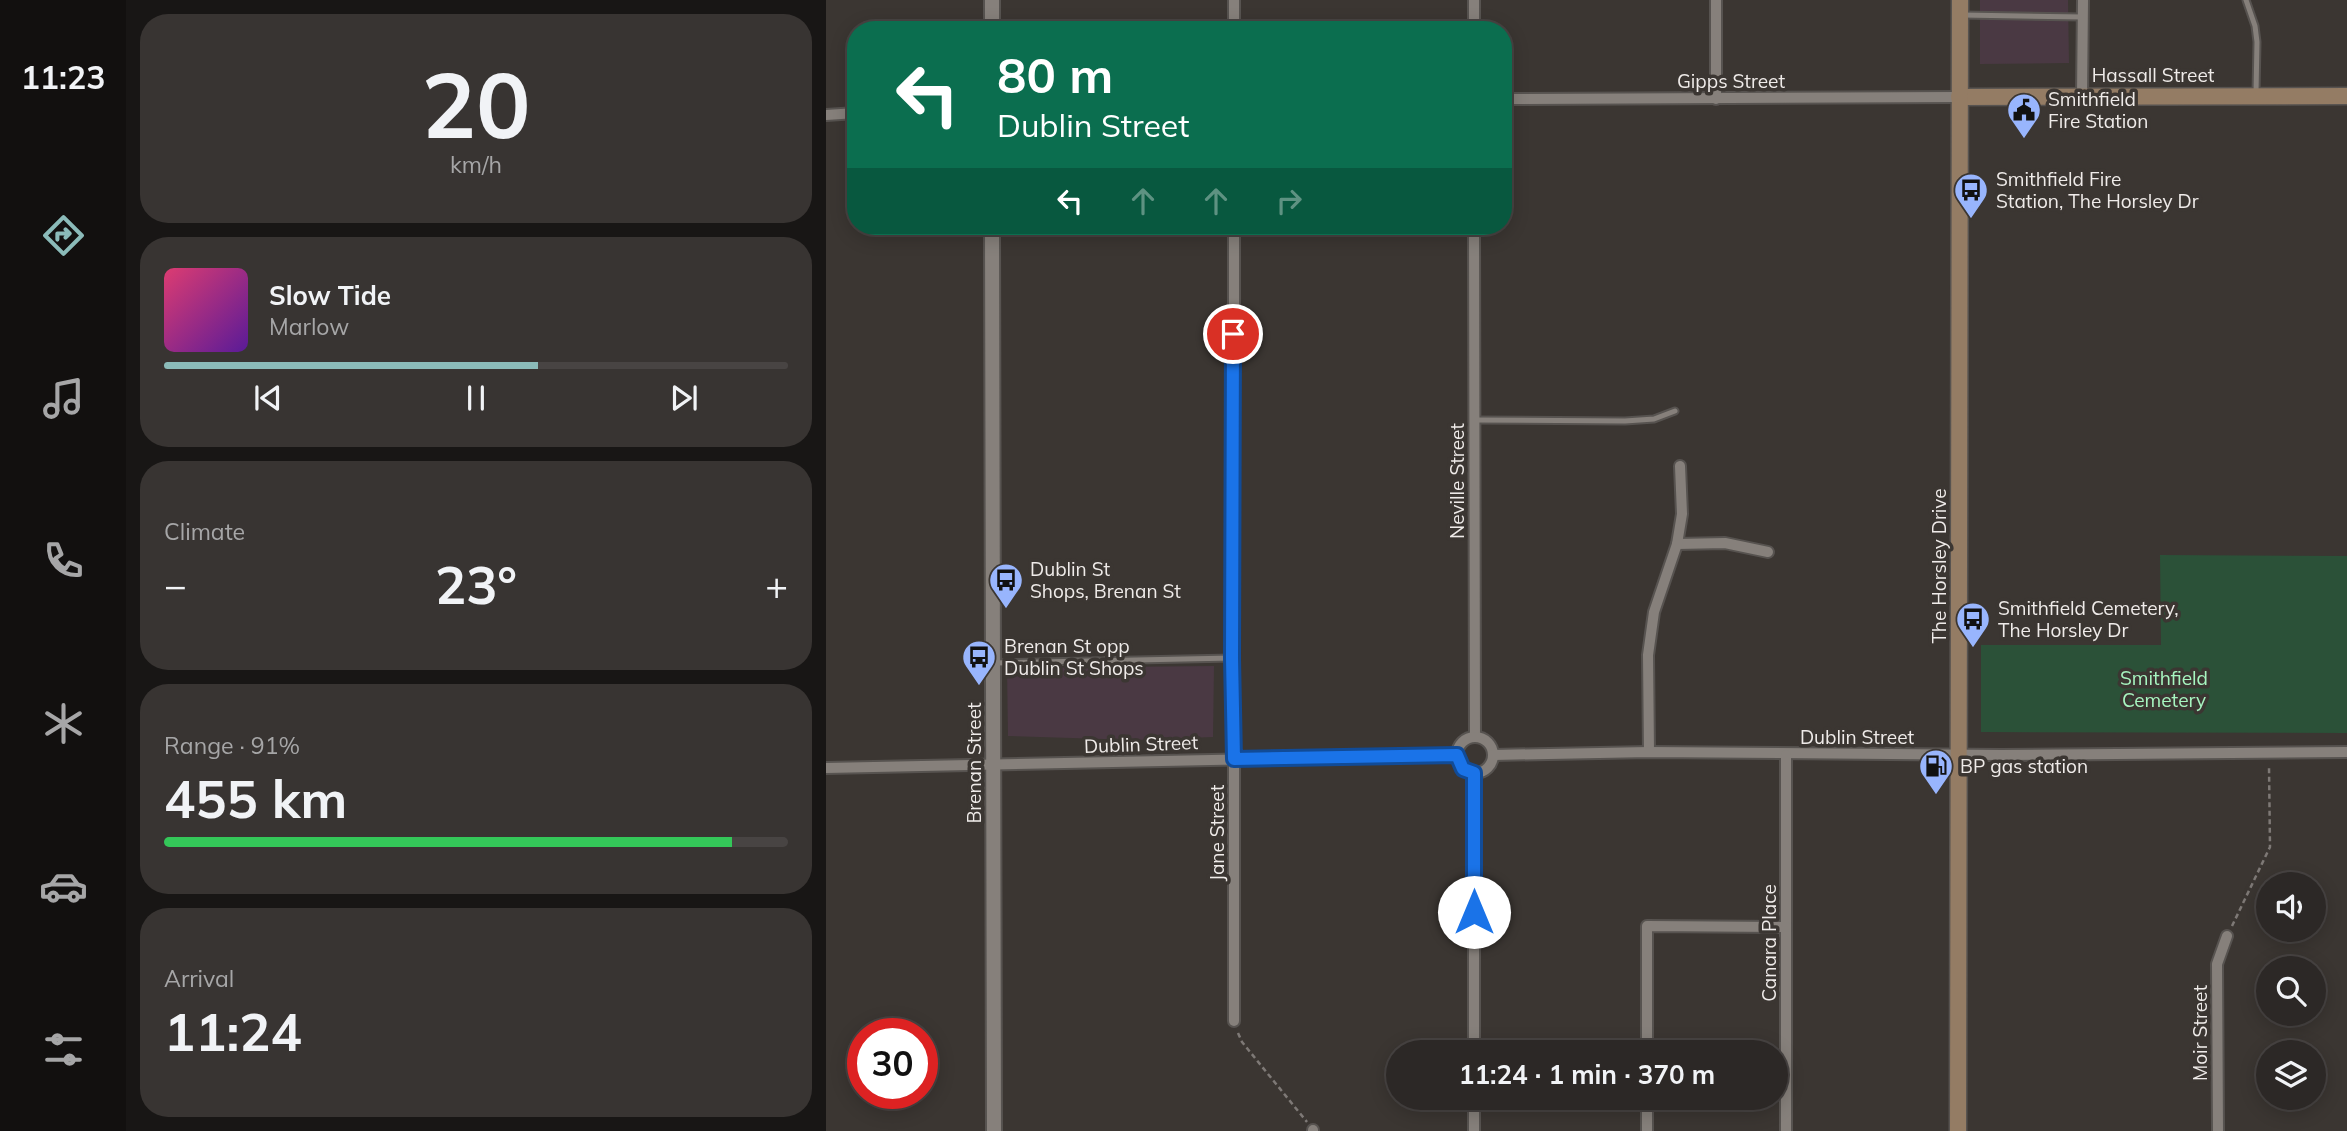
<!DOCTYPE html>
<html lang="en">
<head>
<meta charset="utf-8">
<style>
	:root { --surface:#2c2826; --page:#383432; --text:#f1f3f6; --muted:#a6a6a7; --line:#484443; --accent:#8bbbb9 }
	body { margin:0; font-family:Mulish,sans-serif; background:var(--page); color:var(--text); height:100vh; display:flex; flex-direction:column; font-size:26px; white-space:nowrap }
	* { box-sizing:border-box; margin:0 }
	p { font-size:23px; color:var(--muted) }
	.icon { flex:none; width:38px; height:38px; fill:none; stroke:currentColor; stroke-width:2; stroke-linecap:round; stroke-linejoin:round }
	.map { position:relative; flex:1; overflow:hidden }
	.drawer { display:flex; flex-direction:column; gap:14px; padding:14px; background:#181615; width:700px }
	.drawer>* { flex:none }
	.hud { position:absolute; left:21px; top:21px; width:665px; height:214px; border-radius:28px; box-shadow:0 4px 18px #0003,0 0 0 2px var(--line); background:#0b6e4f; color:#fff; overflow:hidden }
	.buttons { position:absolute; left:1430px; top:872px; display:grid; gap:14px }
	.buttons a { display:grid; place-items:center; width:70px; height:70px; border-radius:50%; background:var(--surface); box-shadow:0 4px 18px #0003,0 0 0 2px var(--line); font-size:35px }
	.speed { position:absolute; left:21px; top:1018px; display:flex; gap:14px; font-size:35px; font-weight:700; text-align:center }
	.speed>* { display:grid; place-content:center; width:91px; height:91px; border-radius:50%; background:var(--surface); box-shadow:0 4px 18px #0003,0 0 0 2px var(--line); line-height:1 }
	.speed .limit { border:10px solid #d22; background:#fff; color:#111 }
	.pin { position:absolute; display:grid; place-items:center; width:60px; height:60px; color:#fff; margin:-30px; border:4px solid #fff; border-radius:50%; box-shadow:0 2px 7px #0007 }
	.me { position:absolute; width:77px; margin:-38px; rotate:0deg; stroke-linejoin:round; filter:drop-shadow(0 0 5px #0008) }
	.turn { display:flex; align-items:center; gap:24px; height:147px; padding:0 35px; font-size:32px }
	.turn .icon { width:91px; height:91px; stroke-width:2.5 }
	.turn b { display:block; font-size:49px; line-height:60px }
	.lanes { display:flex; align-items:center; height:66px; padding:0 35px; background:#0003; justify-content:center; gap:35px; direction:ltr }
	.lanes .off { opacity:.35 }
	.big { font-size:52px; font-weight:700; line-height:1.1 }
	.drawer .tile { flex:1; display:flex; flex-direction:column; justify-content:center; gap:10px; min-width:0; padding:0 24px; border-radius:28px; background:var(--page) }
	.drawer .dial { align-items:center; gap:0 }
	.dial b { font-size:91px; line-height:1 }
	.song { display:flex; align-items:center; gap:21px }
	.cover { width:84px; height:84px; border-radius:10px; background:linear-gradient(135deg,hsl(340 70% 55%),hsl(270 70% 35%)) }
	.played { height:7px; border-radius:4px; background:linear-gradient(90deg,var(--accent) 60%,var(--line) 60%) }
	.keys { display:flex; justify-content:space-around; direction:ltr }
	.heat { display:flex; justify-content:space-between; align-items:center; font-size:38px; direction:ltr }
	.charge { height:10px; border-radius:5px; background:linear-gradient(90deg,#34c759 91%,var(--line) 0) }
	.trip { position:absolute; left:560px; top:1040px; width:402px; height:70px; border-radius:35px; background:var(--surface); box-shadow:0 4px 18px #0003,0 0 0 2px var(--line); font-weight:700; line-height:70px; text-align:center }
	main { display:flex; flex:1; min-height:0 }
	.dock { display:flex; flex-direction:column; width:126px; justify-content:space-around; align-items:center; background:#12100f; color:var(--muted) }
	.dock .icon { width:49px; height:49px }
	.dock .selected { color:var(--accent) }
	.dock b { font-size:32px; color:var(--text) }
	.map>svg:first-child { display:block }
	.commercial { fill:#4a3943 }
	.green { fill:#2b5138 }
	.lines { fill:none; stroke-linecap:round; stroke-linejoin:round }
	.service-casing { stroke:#575350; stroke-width:9 }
	.minor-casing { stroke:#575350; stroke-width:14 }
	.tertiary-casing { stroke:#575350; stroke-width:18 }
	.secondary-casing { stroke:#575350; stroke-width:19 }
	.path { stroke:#7e7976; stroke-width:2.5; stroke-dasharray:5 3.5; stroke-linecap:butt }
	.service { stroke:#86807b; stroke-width:5 }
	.minor { stroke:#86807b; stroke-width:10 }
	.tertiary { stroke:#86807b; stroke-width:14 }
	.secondary { stroke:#947c64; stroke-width:16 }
	.route-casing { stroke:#114b97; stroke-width:18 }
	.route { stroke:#1a73e8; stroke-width:12 }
	.labels { text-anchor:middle; stroke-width:7; stroke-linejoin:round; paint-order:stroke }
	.street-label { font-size:19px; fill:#efebe9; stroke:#3b3632 }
	.poi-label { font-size:19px; fill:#efebe9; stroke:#3b3632; text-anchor:start }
	.park-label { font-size:19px; fill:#a7f5c0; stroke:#3b3632 }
</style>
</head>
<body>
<main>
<nav class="dock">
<b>11:23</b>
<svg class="icon selected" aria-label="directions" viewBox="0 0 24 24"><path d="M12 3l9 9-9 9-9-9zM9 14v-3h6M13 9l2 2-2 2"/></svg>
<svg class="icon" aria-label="music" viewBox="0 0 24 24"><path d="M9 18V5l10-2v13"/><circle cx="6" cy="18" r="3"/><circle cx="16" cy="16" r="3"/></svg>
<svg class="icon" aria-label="phone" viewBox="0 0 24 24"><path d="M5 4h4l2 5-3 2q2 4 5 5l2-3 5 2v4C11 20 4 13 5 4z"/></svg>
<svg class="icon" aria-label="climate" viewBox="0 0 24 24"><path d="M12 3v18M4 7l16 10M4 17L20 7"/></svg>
<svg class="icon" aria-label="car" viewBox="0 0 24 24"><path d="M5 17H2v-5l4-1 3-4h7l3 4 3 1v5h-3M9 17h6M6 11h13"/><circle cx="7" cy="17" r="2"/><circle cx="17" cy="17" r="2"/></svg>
<svg class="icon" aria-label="filters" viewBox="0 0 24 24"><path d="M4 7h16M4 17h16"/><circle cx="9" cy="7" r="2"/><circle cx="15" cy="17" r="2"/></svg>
</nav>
<section class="drawer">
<div class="tile dial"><b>20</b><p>km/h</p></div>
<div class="tile">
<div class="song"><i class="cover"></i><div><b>Slow Tide</b><p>Marlow</p></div></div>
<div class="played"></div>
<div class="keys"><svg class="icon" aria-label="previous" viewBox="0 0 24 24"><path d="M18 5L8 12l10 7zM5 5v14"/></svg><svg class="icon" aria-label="pause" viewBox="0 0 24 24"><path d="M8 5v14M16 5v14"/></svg><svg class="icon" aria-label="next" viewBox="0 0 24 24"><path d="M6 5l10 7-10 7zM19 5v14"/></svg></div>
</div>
<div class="tile"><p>Climate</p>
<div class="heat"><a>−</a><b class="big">23°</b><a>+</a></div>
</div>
<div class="tile"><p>Range · 91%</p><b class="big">455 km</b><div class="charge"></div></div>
<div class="tile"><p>Arrival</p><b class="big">11:24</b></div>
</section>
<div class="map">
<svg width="1521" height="1131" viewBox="0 0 1521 1131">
	<rect width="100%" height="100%" fill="#3b3632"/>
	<g class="commercial">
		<polygon points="1154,0 1242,0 1243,63 1154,64"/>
		<polygon points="388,666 387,737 309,740 182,736 181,668"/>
	</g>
	<polygon class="green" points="1334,555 1521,556 1521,733 1155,732 1155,645 1335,645"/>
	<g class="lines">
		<g class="service-casing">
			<g id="service">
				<polyline points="1420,0 1429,26 1431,42 1430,93"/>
				<polyline points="1137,15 1257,17"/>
				<polyline points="648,420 799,421 828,419 849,411"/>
				<polyline points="170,663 406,658"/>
			</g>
		</g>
		<g class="minor-casing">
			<g id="minor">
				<polyline points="408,0 408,30"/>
				<polyline points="648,0 648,30"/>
				<polyline points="890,0 890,99"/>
				<polyline points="1256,96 1257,0"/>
				<polyline points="677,99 1133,97"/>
				<polyline points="0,115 30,113"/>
				<polyline points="408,226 408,1021"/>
				<polyline points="648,226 649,736"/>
				<polyline points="851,544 899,543 942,552"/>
				<circle cx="649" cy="755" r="18"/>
				<polyline points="823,752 822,655 828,612 851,544 856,514 854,466"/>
				<polyline points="667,755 823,752 1175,755 1521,752"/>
				<polyline points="960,755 960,1131"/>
				<polyline points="0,768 631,755"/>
				<polyline points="648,773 648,1052"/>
				<polyline points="821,1052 821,926 960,927"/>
				<polyline points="648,1097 648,1131"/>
				<polyline points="487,1130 487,1131"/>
				<polyline points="821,1131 821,1097"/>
				<polyline points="1392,1131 1391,964 1401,936"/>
			</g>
		</g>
		<g class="tertiary-casing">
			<g id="tertiary">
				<polyline points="166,0 166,30"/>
				<polyline points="166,226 168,1131"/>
			</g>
		</g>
		<g class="secondary-casing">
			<g id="secondary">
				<polyline points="1133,97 1521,96"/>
				<polyline points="1132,1131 1134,0"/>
			</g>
		</g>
		<g class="path">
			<polyline points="1406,926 1444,847 1443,766"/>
			<polyline points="412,1033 416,1042 481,1122"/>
		</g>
		<use href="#service" class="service"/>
		<use href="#minor" class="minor"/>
		<use href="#tertiary" class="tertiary"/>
		<use href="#secondary" class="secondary"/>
	</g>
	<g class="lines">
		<g class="route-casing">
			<polyline id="route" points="407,334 406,658 408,759 631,755 637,769 648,773 648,912"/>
		</g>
		<use href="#route" class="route"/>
	</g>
	<defs>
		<g id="civic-pin" transform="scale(1.75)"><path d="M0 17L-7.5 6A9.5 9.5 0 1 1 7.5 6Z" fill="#98b5fd" stroke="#3b3632"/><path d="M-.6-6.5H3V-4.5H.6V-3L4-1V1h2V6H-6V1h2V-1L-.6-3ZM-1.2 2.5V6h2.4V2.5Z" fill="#111"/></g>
		<g id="bus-pin" transform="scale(1.75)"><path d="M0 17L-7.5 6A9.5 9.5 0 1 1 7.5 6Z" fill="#98b5fd" stroke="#3b3632"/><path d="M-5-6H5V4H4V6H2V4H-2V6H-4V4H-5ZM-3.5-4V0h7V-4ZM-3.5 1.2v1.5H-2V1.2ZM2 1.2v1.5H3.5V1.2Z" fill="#111"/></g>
		<g id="fuel-pin" transform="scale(1.75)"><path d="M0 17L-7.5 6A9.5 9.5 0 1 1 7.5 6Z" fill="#98b5fd" stroke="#3b3632"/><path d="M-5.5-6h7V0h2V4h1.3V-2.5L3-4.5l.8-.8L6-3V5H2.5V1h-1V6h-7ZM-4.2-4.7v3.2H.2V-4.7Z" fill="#111"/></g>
	</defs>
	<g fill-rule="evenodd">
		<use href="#civic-pin" x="1198" y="110"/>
		<use href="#bus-pin" x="1145" y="190"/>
		<use href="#bus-pin" x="180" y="580"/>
		<use href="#bus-pin" x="1147" y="619"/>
		<use href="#bus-pin" x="153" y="657"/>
		<use href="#fuel-pin" x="1110" y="766"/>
	</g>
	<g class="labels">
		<g class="street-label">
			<text x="1327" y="82">Hassall Street</text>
			<text x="905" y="88">Gipps Street</text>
			<text transform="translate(631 481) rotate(-90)" y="7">Neville Street</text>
			<text transform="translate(1113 566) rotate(-90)" y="7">The Horsley Drive</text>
			<text x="1031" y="744">Dublin Street</text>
			<text transform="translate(315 744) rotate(-2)" y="7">Dublin Street</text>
			<text transform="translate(148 763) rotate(-90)" y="7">Brenan Street</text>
			<text transform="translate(391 833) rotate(-90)" y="7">Jane Street</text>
			<text transform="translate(943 943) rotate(-90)" y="7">Canara Place</text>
			<text transform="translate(1374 1033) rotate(-90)" y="7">Moir Street</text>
		</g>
		<g class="poi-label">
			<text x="1222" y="106">Smithfield<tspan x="1222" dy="22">Fire Station</tspan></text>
			<text x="1170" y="186">Smithfield Fire<tspan x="1170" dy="22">Station, The Horsley Dr</tspan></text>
			<text x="204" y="576">Dublin St<tspan x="204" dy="22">Shops, Brenan St</tspan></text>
			<text x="1172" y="615">Smithfield Cemetery,<tspan x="1172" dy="22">The Horsley Dr</tspan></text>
			<text x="178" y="653">Brenan St opp<tspan x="178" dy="22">Dublin St Shops</tspan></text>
			<text x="1134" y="773">BP gas station</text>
		</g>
		<g class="park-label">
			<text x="1338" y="685">Smithfield<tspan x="1338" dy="22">Cemetery</tspan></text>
		</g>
	</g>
</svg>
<div class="buttons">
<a><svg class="icon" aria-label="sound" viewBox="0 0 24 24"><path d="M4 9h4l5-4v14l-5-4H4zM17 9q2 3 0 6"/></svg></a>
<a><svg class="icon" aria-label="search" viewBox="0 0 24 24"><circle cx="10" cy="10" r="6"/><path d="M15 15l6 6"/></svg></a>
<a><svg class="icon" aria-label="layers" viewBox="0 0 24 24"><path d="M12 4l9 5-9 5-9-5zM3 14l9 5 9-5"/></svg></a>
</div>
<div class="speed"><div class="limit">30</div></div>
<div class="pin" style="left:407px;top:334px;background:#d93025"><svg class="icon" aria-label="arrive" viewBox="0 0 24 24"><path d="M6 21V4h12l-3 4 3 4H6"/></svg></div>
<svg class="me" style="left:648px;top:912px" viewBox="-20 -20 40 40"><circle r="19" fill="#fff"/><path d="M0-13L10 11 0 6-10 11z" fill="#1a73e8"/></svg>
<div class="trip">11:24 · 1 min · 370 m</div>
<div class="hud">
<div class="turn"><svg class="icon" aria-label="left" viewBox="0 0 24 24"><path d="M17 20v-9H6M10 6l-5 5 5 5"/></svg><div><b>80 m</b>Dublin Street</div></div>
<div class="lanes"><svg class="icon" aria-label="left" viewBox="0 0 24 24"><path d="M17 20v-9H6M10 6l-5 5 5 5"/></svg><svg class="icon off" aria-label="ahead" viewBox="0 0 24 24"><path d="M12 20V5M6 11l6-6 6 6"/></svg><svg class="icon off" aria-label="ahead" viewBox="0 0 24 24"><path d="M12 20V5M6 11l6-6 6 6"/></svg><svg class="icon off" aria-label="right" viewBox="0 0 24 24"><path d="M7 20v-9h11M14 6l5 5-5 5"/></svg></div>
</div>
</div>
</main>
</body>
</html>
